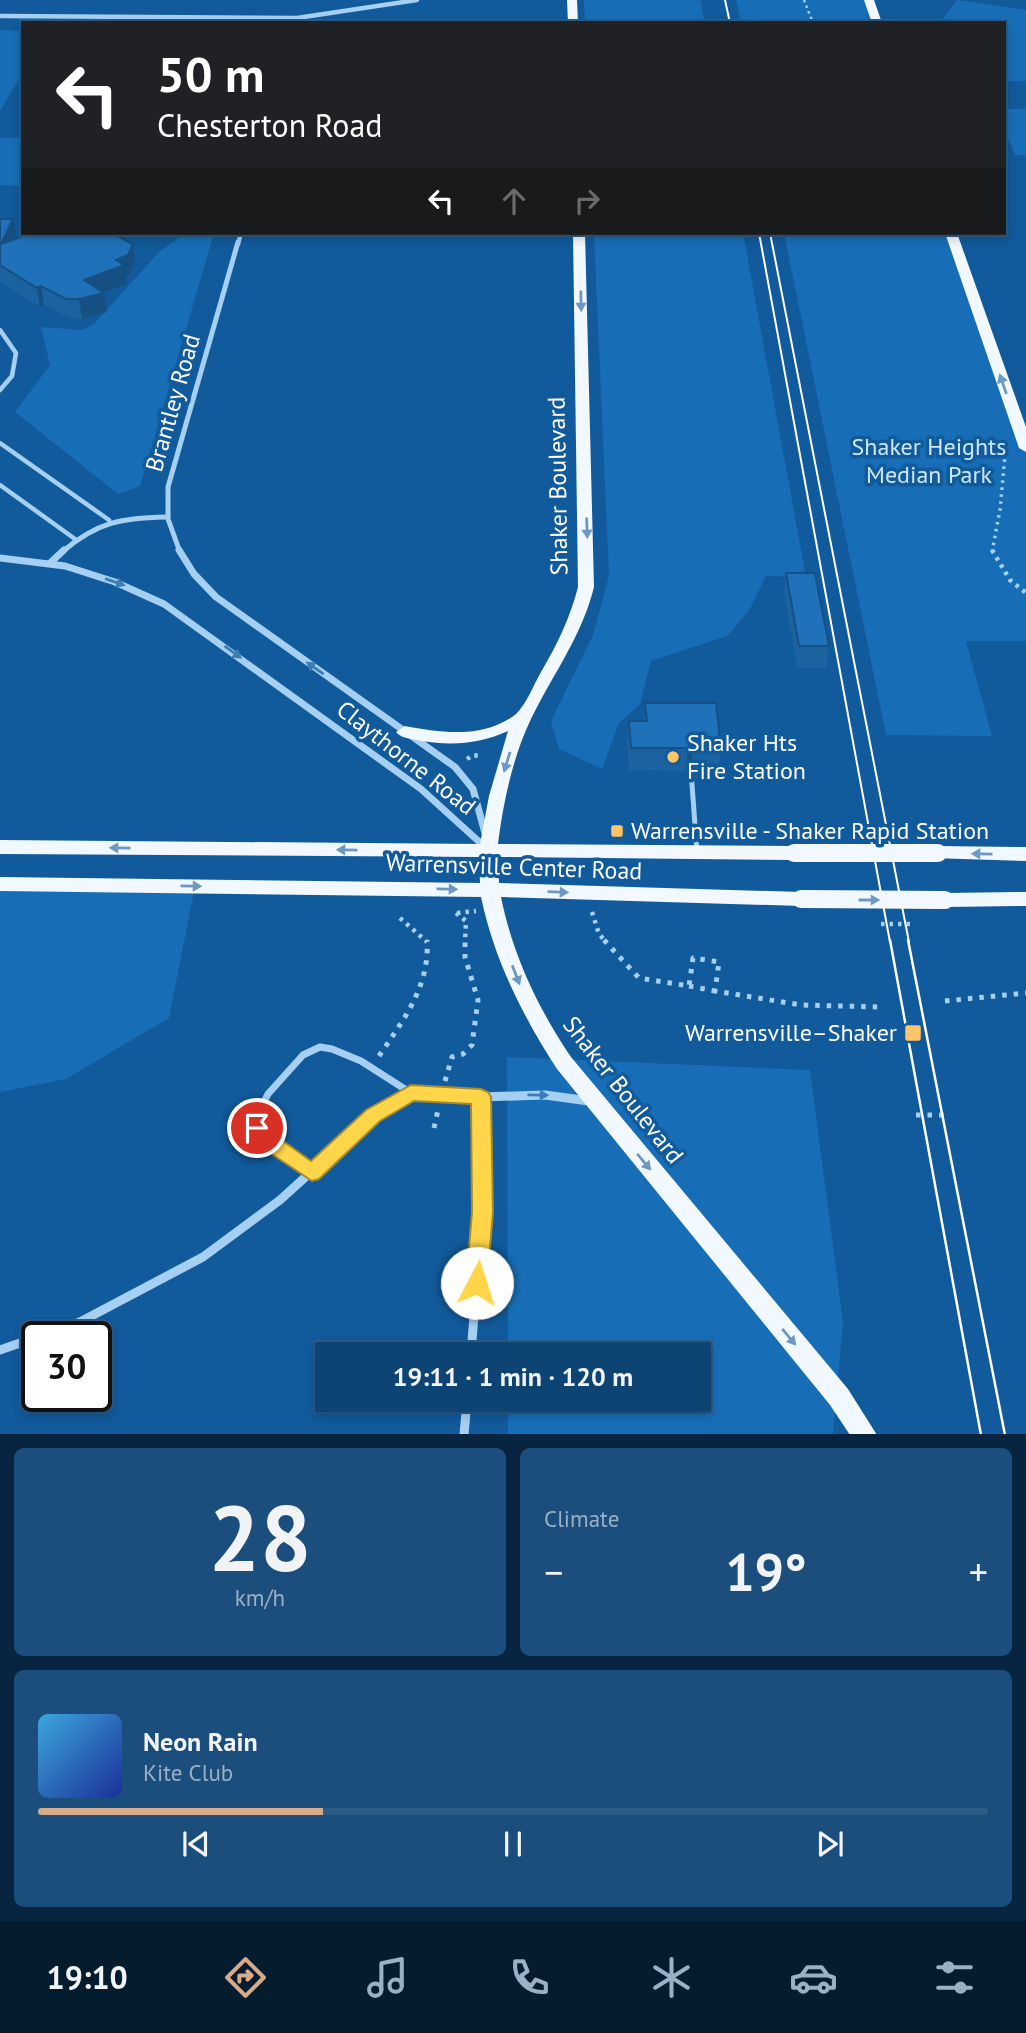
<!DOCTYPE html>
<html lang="en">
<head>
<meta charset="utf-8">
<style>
	:root { --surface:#0d4474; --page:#1b4e7c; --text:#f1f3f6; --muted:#9ab0c5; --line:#2d5c86; --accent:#d6ab8b }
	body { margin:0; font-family:"PT Sans",sans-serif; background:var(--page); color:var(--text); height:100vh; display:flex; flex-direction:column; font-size:26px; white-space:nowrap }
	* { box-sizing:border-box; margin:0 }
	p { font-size:23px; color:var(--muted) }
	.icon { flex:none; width:38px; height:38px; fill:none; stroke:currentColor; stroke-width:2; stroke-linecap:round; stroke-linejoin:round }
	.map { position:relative; height:1434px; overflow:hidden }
	.details { display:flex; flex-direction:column; gap:14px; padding:14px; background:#072540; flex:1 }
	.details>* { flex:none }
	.banner { position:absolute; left:21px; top:21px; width:985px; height:214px; border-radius:0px; box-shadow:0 4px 10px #0003,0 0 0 2px var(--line); background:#202124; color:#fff; overflow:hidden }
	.speed { position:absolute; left:21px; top:1321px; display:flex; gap:14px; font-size:35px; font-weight:700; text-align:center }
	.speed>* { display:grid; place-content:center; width:91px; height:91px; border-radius:50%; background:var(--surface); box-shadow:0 4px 10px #0003,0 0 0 2px var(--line); line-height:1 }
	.speed .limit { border:4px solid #111; border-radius:10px; background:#fff; color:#111 }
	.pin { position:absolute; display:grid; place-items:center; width:60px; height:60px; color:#fff; margin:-30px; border:4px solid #fff; border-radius:50%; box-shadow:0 2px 7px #0007 }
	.me { position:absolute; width:77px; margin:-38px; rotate:5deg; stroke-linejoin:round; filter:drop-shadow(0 0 5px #0008) }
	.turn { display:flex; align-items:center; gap:24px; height:147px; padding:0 21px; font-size:32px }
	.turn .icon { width:91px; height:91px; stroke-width:2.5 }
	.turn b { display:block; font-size:49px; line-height:60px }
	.lanes { display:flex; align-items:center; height:66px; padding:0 21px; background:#0003; justify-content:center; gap:35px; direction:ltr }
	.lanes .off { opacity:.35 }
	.big { font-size:52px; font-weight:700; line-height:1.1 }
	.details .tile { flex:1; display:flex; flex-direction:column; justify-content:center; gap:10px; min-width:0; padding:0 24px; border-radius:10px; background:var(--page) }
	.details .dial { align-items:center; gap:0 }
	.dial b { font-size:91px; line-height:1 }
	.song { display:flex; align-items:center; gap:21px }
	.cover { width:84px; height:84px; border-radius:10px; background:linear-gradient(135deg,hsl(200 70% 55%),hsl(230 70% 35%)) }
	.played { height:7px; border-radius:4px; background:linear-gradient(90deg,var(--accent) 30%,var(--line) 30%) }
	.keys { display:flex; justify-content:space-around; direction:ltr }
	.heat { display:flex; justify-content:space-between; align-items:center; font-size:38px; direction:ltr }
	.details .tiles { flex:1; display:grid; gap:14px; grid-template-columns:1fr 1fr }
	.tile:last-child { grid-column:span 2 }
	.trip { position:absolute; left:315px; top:1342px; width:396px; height:70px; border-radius:0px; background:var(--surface); box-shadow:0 4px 10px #0003,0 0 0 2px var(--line); font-weight:700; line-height:70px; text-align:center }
	.menu { display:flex; height:112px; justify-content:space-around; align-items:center; background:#051b2e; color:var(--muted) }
	.menu .icon { width:49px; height:49px }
	.menu .on { color:var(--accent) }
	.menu b { font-size:32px; color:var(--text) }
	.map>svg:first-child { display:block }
	.green { fill:#186eb6 }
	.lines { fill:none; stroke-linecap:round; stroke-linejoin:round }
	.path-far3 { stroke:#a5d0f4; stroke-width:2.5; stroke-dasharray:2.5 3.5; stroke-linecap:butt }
	.path-far2 { stroke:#a5d0f4; stroke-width:3.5; stroke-dasharray:2.5 4.5; stroke-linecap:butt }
	.path-far1 { stroke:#a5d0f4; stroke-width:4.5; stroke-dasharray:3.5 5; stroke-linecap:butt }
	.path { stroke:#a5d0f4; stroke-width:5; stroke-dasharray:4.5 7; stroke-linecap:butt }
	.lane-far2 { stroke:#a5d0f4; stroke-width:4.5 }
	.lane-far1 { stroke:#a5d0f4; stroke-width:5 }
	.lane { stroke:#a5d0f4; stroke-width:7 }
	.street-far3 { stroke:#a5d0f4; stroke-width:4.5 }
	.street-far2 { stroke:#a5d0f4; stroke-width:5 }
	.street-far1 { stroke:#a5d0f4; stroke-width:7 }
	.street { stroke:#a5d0f4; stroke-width:9 }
	.primary { fill:#f2f8ff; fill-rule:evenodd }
	.tram-far1 { stroke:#fff; stroke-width:2 }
	.tram { stroke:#fff; stroke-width:2.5 }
	.primary-bridge { stroke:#f2f8ff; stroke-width:18 }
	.wall { fill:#1b62a0 }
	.shaded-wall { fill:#165082 }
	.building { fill:#1f72ba; stroke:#165082; stroke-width:2 }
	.oneway { fill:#6b99c3 }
	.oneway2 { fill:#3d7db6 }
	.route { fill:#ffd54a; stroke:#a68a30; stroke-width:2 }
	.poi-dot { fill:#ffc568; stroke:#115a9b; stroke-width:2.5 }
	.labels { text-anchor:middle; stroke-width:7; stroke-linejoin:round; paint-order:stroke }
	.street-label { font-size:24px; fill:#fff; stroke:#115a9b }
	.park-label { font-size:24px; fill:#cde8fe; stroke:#115a9b }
	.poi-label { font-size:24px; fill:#fff; stroke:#115a9b; text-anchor:start }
</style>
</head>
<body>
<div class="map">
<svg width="1026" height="1435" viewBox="0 0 1026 1435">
	<rect width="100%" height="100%" fill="#115a9b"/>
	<g class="green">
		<polygon points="584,0 700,0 705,23 585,23"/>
		<polygon points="736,0 869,0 877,23 741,23"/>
		<polygon points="957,0 1026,10 1026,81 1005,81 1004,23 940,23"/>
		<polygon points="0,30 23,31 23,72 0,111"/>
		<polygon points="1005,109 1026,109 1026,155 1015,155 1005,132"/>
		<polygon points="0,138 23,138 23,186 0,185"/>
		<polygon points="186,233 214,233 140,486 118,494 15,412 50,365 41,327 82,330 94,324 160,251"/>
		<polygon points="594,233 743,233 806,577 766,576 750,609 727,636 651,661 640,704 619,723 602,769 559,749 551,721 593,635 609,576"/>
		<polygon points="784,233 951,233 1026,448 1026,641 966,641 992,736 886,735"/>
		<polygon points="0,884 195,886 169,1018 66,1079 0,1092"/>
		<polygon points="507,1057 810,1070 843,1322 833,1434 508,1434 508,1400 698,1400 698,1354 508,1354"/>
	</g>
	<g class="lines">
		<polyline class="path-far3" points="804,0 813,23"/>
		<polyline class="path-far2" points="992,552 1000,510 1005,455 1003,444"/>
		<g class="path-far1">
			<polyline points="992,550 1010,580 1026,593"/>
			<polyline points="467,759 473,755 480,756"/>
			<polyline points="592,912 599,934 606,942"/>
			<polyline points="456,913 466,921 465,942"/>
			<polyline points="457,913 476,911"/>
			<polyline points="400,918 427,942"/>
			<polyline points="881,924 910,924"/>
		</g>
		<g class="path">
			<polyline points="604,940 639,978 689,986 693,958 719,962 715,991 801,1005 879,1007"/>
			<polyline points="689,986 715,991"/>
			<polyline points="945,1001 1026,993"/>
			<path d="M379,1056C404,1019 430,986 427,940"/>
			<polyline points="445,1081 452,1057 463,1054 472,1045 478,1000 465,957 465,940"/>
			<polyline points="916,1115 948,1115"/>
			<polyline points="434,1128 438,1110"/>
		</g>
		<g class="lane-far2">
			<polyline points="0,330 16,353 12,376 0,390"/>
			<polyline points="0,443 109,520"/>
			<polyline points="0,485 75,539"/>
		</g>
		<polyline class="lane-far1" points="691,771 697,852"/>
		<polyline class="lane" points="311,1173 257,1128 259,1112 268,1094 303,1055 320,1047 332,1049 361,1061 411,1093"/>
		<g class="street-far3">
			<polyline points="0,16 297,18 417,0"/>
			<polyline points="238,244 241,233"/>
		</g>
		<g class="street-far2">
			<path d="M62,552C97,522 121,518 166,517"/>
			<polyline points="180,552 168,519 168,487 238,242"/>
		</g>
		<g class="street-far1">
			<polyline points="179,550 194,574 216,597 455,767 473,789 485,833"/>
			<polyline points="0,558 65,566 115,582 164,604 421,789 486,848"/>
			<polyline points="50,563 64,550"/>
		</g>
		<g class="street">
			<polyline points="38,1337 80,1322 203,1257 280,1200 373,1116 411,1093 481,1097 545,1095 589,1101"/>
			<polyline points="0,1350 37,1337"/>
			<polyline points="471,1354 482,1212 481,1097"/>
			<polyline points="464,1435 467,1400"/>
		</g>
		<g class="primary">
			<polygon points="567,0 577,0 578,23 568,23"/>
			<polygon points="864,0 874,0 882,23 872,23"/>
			<path d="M573,233H585L594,587C582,636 553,674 531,719C513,756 503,803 498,844L794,846L801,848L803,853L801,858L794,860L498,857L499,883L801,892L808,894L811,899L808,904L801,906L501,897C513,956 538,1008 571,1057L848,1389L877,1435H850L830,1405L557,1069C522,1015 494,959 481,897L0,891V877L480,883L479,857L0,854V840L480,844L489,796L508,731C477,745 449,746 416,740C408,738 401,738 396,732L405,726C442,733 484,739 516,714C526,705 534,684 541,672C557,645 570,618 578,587Z"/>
			<polygon points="945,233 957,233 1026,427 1026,452 1019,448"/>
			<polygon points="938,846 1026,847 1026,861 931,858 929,853 931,848"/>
			<polygon points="1026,892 1026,906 945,907 938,905 935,900 938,895 945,893"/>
		</g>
		<g class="tram-far1">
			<polyline points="725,0 730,23"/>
			<polyline points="759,233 890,942"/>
			<polyline points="770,233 909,942"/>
		</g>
		<g class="tram">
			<polyline points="890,940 981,1435"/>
			<polyline points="908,940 1005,1435"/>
		</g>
		<g class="primary-bridge">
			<polyline points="794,853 938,853"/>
			<polyline points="801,899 945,900"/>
		</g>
	</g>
	<g class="wall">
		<polygon points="0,219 16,239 135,263 130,274 126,276 127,284 104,293 107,312 82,319 69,318 44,305 40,307 0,282"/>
		<polygon points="786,573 829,646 826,668 797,668 784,594"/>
		<polygon points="645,703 721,749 719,771 696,771 691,766 686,771 629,770 627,744 629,721 644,721"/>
	</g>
	<g class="shaded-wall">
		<polygon points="13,219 17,238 5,263 1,244"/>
		<polygon points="133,244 135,263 130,274 126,276 127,284 102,293 104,293 107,312 82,319 79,299 84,280 116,260"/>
		<polygon points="41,286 44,305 40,307 37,288"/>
		<polygon points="693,744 691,766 686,771 688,748"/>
	</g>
	<g class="building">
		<polygon points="0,219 13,219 1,244 32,233 112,233 133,244 128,255 116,260 124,265 84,280 104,293 79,299 66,299 41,286 37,288 0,265"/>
		<polygon points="786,573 815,573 829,646 799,646"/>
		<polygon points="645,703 716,703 721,749 698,748 693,744 688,748 631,748 629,721 647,721"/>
	</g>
	<defs><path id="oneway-solid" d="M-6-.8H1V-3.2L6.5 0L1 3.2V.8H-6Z" transform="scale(1.75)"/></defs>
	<g class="oneway">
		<use href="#oneway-solid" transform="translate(581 301) rotate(89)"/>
		<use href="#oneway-solid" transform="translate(1003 384) rotate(-109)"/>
		<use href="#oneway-solid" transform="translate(587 528) rotate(88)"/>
		<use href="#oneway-solid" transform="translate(507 762) rotate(107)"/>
		<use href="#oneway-solid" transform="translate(120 848) rotate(-179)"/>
		<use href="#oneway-solid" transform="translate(347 850) rotate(-179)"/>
		<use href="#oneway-solid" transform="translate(982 854) rotate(-179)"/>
		<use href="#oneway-solid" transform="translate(191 886) rotate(1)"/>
		<use href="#oneway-solid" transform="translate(447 889) rotate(1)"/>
		<use href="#oneway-solid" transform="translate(558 892) rotate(2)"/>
		<use href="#oneway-solid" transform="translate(869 900)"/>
		<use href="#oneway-solid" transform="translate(516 975) rotate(69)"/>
		<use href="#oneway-solid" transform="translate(644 1162) rotate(50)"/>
		<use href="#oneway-solid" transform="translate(789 1337) rotate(50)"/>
	</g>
	<g class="oneway2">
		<use href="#oneway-solid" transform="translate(115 582) rotate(19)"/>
		<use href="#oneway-solid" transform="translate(233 652) rotate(36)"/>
		<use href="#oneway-solid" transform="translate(315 668) rotate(-145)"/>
		<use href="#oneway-solid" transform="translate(538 1095) rotate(1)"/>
	</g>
	<polygon class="route" points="411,1085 481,1089 488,1092 491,1097 493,1212 487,1283 484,1290 477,1293 469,1290 466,1283 472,1212 471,1104 414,1101 380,1121 319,1179 312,1181 264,1149 247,1128 250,1122 257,1120 264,1122 279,1138 311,1161 366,1110"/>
	<g class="poi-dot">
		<circle cx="673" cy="757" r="7"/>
		<rect x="610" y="824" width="14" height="14" rx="3.5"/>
		<rect x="904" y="1024" width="18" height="18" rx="3.5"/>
	</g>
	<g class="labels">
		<g class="street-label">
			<text transform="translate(173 403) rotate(-74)" y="8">Brantley Road</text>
			<text transform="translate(558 486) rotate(-91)" y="8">Shaker Boulevard</text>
			<text transform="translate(406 758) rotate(38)" y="8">Claythorne Road</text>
			<text transform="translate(514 867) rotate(2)" y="8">Warrensville Center Road</text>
			<text transform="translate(623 1090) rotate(52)" y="8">Shaker Boulevard</text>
		</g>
		<g class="park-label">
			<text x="929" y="455">Shaker Heights<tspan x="929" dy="28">Median Park</tspan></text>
		</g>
		<g class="poi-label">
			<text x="687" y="751">Shaker Hts<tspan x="687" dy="28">Fire Station</tspan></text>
			<text x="631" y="839">Warrensville - Shaker Rapid Station</text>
			<text x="897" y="1041" text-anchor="end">Warrensville–Shaker</text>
		</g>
	</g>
</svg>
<div class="speed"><div class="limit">30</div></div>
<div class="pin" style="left:257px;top:1128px;background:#d93025"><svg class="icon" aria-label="arrive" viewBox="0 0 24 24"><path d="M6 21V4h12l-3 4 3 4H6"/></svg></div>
<svg class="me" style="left:477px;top:1283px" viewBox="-20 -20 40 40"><circle r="19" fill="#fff"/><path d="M0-13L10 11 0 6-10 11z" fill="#ffd54a"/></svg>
<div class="trip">19:11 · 1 min · 120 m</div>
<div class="banner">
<div class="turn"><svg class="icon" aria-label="left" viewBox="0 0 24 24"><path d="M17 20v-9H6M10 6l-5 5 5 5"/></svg><div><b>50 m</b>Chesterton Road</div></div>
<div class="lanes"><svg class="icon" aria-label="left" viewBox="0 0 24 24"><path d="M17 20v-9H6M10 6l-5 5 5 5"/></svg><svg class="icon off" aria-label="ahead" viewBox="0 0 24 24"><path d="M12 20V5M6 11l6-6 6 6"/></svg><svg class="icon off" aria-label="right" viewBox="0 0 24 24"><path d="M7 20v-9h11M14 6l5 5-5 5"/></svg></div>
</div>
</div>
<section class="details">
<div class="tiles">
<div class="tile dial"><b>28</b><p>km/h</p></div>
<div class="tile"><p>Climate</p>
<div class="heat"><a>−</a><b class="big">19°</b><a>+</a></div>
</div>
<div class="tile">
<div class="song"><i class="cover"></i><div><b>Neon Rain</b><p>Kite Club</p></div></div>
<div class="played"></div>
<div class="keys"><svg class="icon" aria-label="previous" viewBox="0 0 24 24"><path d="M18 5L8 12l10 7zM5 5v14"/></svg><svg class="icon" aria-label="pause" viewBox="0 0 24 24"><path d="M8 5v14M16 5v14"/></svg><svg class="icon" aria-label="next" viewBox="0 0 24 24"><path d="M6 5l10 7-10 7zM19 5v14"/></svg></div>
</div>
</div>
</section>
<nav class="menu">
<b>19:10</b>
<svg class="icon on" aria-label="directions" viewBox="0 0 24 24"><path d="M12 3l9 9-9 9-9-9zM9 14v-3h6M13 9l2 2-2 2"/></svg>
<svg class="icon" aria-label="music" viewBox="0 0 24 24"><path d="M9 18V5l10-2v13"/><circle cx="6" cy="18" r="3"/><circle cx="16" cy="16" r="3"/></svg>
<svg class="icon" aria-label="phone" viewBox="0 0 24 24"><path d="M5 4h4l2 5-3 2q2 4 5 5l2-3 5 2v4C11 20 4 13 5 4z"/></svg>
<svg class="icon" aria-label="climate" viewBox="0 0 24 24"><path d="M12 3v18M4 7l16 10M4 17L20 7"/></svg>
<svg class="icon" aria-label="car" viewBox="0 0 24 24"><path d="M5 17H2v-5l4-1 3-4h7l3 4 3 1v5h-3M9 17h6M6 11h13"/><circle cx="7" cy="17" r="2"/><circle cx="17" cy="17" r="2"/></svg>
<svg class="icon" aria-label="filters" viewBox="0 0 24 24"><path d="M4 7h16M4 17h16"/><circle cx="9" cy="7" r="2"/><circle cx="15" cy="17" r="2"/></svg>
</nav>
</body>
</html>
